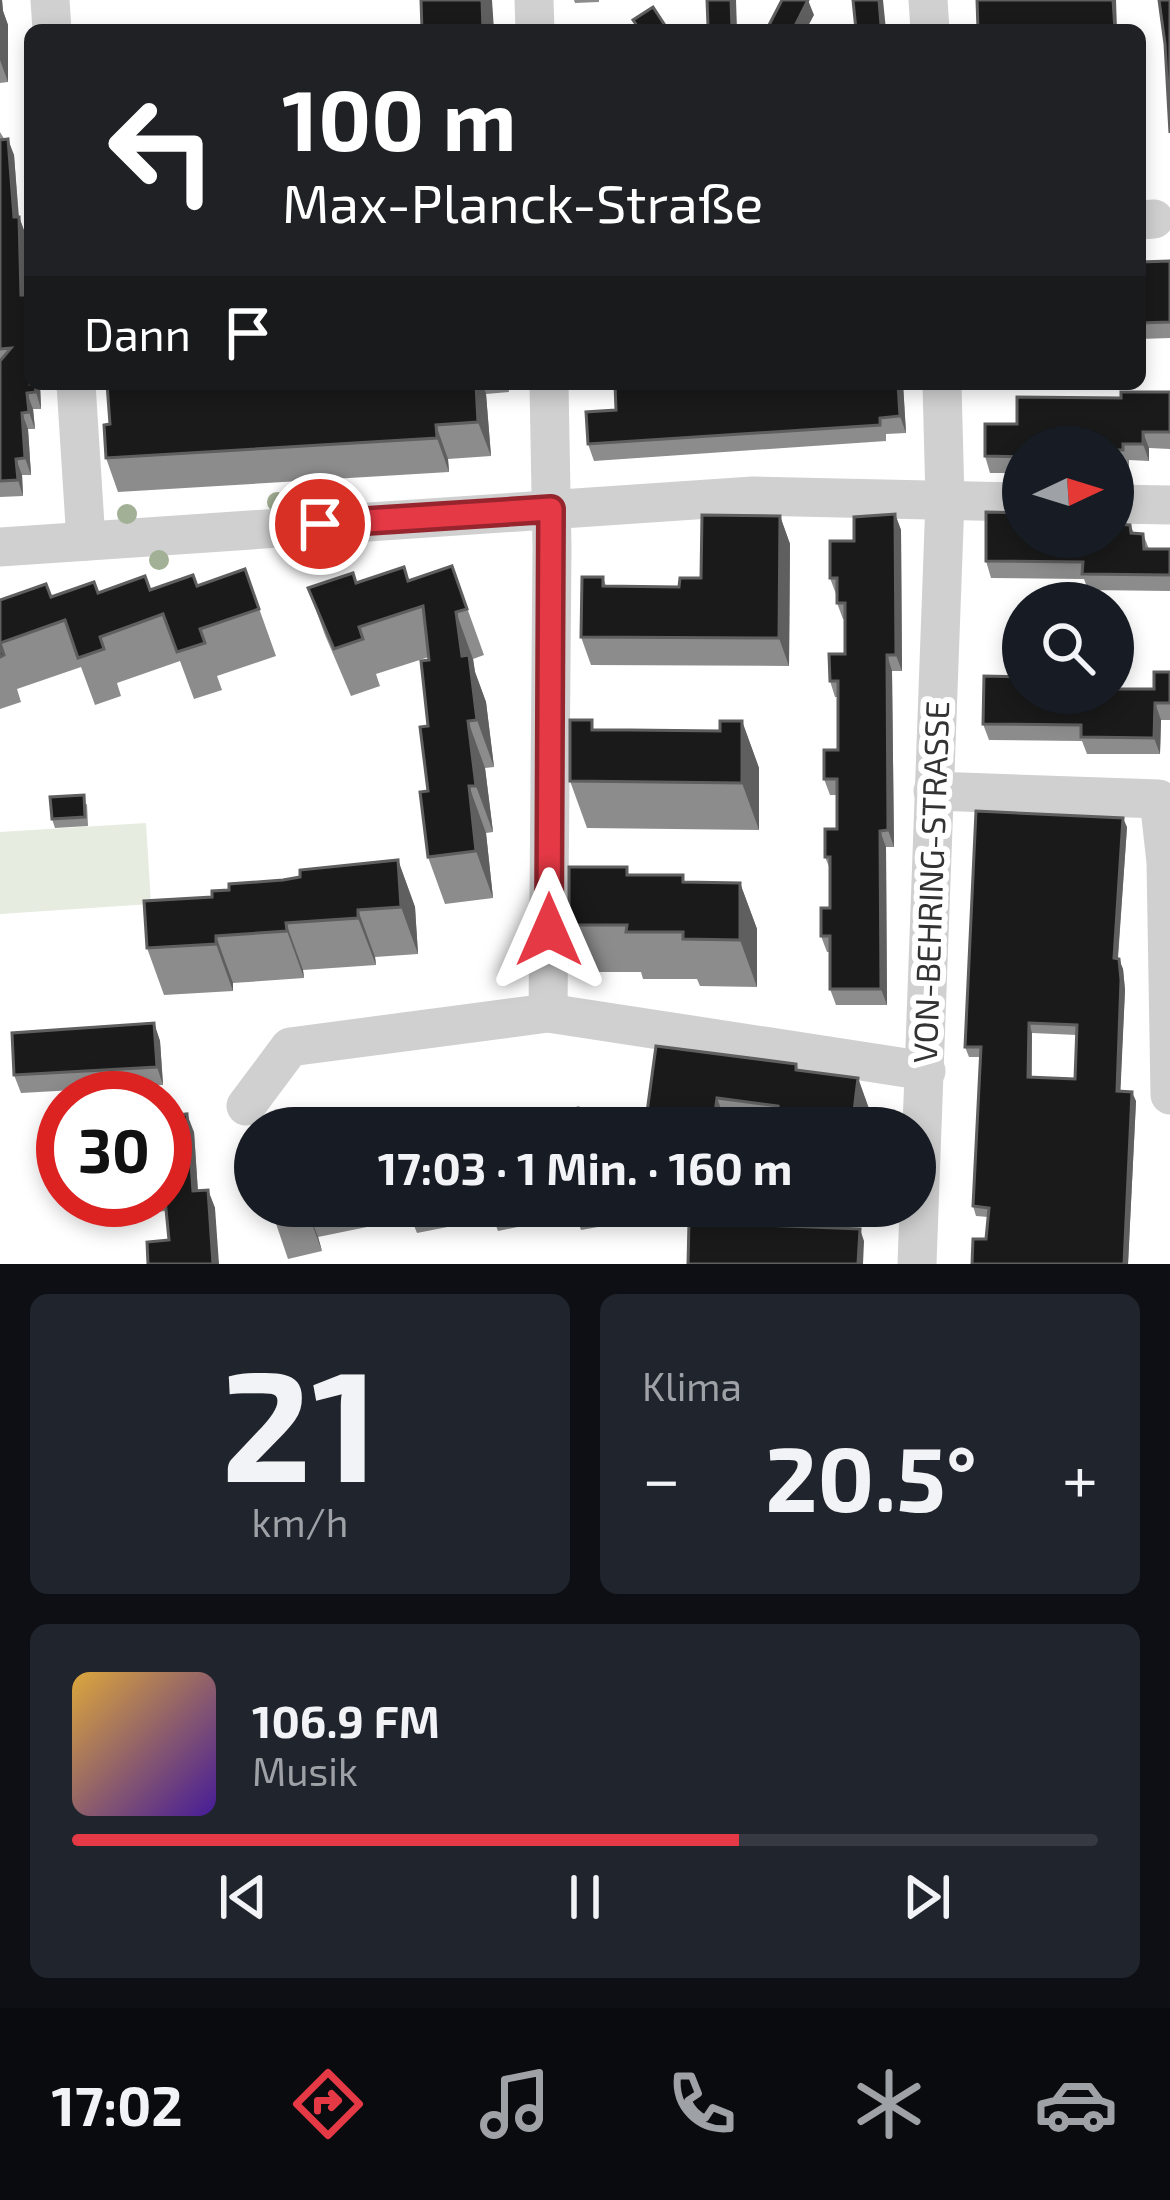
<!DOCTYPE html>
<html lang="de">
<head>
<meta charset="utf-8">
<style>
	:root { --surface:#171b24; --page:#20242c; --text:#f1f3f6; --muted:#9ea1a6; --line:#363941; --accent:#e63946 }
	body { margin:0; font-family:"Exo 2",sans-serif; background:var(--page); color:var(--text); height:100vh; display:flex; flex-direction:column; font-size:45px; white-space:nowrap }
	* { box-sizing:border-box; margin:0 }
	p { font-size:39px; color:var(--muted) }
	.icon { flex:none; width:66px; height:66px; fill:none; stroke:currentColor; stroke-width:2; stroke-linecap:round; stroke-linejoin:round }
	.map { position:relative; height:1264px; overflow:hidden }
	.details { display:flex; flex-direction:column; gap:30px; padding:30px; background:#0d0f14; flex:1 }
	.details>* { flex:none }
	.guide { position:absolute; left:24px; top:24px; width:1122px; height:366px; border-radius:18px; box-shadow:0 6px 18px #0003; background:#202124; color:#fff; overflow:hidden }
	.needle { width:78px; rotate:86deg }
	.fabs { position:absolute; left:1002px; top:426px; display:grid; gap:24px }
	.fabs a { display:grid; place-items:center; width:132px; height:132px; border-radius:50%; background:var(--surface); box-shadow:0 6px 18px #0003; font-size:60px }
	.speed { position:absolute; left:36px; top:1071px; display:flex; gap:24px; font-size:60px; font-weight:700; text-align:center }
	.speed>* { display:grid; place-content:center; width:156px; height:156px; border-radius:50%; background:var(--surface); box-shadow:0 6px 18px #0003; line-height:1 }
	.speed .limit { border:18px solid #d22; background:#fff; color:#111 }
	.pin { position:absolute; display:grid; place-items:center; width:102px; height:102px; color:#fff; margin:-51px; border:6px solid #fff; border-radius:50%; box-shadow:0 3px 12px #0007 }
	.me { position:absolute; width:132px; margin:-66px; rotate:0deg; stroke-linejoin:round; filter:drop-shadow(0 0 9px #0008) }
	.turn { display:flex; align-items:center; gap:42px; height:252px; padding:0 60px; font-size:54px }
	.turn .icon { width:156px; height:156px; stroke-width:2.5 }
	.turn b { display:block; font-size:84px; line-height:102px }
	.then { display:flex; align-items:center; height:114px; padding:0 60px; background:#0003; gap:24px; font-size:45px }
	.big { font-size:90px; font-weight:700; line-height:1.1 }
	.details .tile { flex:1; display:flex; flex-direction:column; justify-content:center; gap:18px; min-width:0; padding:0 42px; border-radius:18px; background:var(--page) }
	.details .dial { align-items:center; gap:0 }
	.dial b { font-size:156px; line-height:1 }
	.song { display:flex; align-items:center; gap:36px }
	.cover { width:144px; height:144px; border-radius:18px; background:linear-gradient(135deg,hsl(40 70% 55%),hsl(260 70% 35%)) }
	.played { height:12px; border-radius:6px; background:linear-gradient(90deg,var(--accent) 65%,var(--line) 65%) }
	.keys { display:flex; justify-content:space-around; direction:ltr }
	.heat { display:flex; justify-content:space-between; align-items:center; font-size:66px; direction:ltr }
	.details .tiles { flex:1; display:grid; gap:30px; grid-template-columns:1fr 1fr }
	.tile:last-child { grid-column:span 2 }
	.trip { position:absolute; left:234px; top:1107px; width:702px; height:120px; border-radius:60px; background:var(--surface); box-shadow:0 6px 18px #0003; font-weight:700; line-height:120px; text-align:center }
	.tabs { display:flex; height:192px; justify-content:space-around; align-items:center; background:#090b0e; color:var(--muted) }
	.tabs .icon { width:84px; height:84px }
	.tabs .current { color:var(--accent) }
	.tabs b { font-size:54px; color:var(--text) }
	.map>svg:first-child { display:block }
	.green { fill:#e6ecdf }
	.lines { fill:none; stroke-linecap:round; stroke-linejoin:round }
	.minor { stroke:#d0d0d0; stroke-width:39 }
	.tree { fill:#a2b095 }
	.wall { fill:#8c8c8c; fill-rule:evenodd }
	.shaded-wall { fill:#5f5f5f }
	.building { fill:#1a1a1a; stroke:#5f5f5f; stroke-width:3; fill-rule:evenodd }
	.route-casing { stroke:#96252e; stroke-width:30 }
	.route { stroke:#e63946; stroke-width:21 }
	.labels { text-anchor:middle; stroke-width:12; stroke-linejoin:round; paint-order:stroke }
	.street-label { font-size:33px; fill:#333; stroke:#fff }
</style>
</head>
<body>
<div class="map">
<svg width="1170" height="1264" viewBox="0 0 1170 1264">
	<rect width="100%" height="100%" fill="#fff"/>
	<polygon class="green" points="146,823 151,904 0,914 0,832"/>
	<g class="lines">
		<g class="minor">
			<polyline points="50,0 52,30"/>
			<polyline points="534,0 535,30"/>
			<polyline points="928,0 930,30"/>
			<polyline points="1140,220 1154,219"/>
			<polyline points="76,384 86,541"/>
			<polyline points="1113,504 1170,505"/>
			<polyline points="0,547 753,496 1023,502"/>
			<polyline points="933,791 1159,799 1166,862 1170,1095"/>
			<polyline points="548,1013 552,548 549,384"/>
			<polyline points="246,1106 290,1047 548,1013 926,1071"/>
			<polyline points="917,1264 945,500 942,384"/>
		</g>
	</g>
	<g class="tree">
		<circle cx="277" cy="502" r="10"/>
		<circle cx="127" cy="514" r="10"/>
		<circle cx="329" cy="550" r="10"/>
		<circle cx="159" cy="560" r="10"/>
	</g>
	<g class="wall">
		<polygon points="0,0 2,0 3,11 8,25 8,82 0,83"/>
		<polygon points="574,0 599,0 599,2 575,3"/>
		<polygon points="0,132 14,155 19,217 25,233 30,384 40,384 41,409 33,409 35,429 28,429 31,475 22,475 23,496 0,497"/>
		<polygon points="1170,261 1170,338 1140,339 1140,262"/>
		<polygon points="107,384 508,384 509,392 486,394 491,456 448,459 449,472 118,492 106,458 110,424"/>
		<polygon points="903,384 906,433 886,434 886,441 594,461 588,444"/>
		<polygon points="1170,392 1170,449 1149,448 1149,461 1129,460 1129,467 1113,467 1113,447 1023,447 1023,473 990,473 985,456 1017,424 1121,398"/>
		<polygon points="895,514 901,530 902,671 892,671 894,847 886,847 887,1005 836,1005 830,989 830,952 827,952 821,936 830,908 830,869 825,857 837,829 837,795 830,795 824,779 838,750 838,697 835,697 830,681 845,654 845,619 843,619 837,603 836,594 830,578 854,541"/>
		<polygon points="780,516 790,544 789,666 591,665 581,637 603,577 606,586 679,587 701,578"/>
		<polygon points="1130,525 1134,533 1143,534 1149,549 1170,549 1170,591 1088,590 1084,579 991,578 986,561 1023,537"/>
		<polygon points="452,566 484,655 473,659 475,672 486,702 494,767 485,768 493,832 486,833 493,898 445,904 428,857 429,657 376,674 380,686 351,696 325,635 308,588 357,583 408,580"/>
		<polygon points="245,569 276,656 217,676 222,690 194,699 180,661 117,683 121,696 95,705 81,667 17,689 21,702 0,709 0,600 197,586"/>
		<polygon points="1170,672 1170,720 1161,720 1160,754 1087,754 1082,741 989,740 983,724 1023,693 1154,689"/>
		<polygon points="742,721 759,768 759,830 587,828 570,781 595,730 720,731"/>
		<polygon points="87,804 88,826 55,828 52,819"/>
		<path d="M1127,827L1118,959L1123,969L1125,990L1120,1091L1136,1101L1128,1264H972L986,1239L988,1217L976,1216L973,1206L981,1057H969L965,1047ZM1032,1033L1077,1035L1075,1079L1032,1077Z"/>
		<polygon points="398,860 415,907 418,954 375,957 376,965 303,970 304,978 233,983 233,991 164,995 147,948 212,897 283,880"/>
		<polygon points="629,875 686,882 740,883 757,929 757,987 700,986 697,979 643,979 641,972 586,972 569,925"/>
		<polygon points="154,1023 160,1041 163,1085 21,1093 14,1075"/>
		<polygon points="656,1046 796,1064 798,1070 858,1078 875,1128 645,1128"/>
		<polygon points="194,1132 198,1191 208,1190 215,1208 169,1240 166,1211 155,1212 150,1200 165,1200"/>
		<polygon points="270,1206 611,1206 615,1224 581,1230 576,1215 498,1231 493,1218 417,1233 411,1218 318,1237 322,1251 288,1259"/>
	</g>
	<g class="shaded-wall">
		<polygon points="0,0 2,0 3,11 8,25 8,82 0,60"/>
		<polygon points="482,0 492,0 494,30 483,30"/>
		<polygon points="731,0 736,0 737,30 732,30"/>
		<polygon points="808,0 814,15 806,30 793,30"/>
		<polygon points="879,0 883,0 886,30 883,30 881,25"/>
		<polygon points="1113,0 1116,0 1117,30 1115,30"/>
		<polygon points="8,139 14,155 19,223 19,217 25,233 26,311 21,295"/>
		<polygon points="35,384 40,384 41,409 36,392"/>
		<polygon points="476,384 483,384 486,394 491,456 478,422"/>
		<polygon points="898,384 903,384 906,433 900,416"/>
		<polygon points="27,393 33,409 35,429 29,412"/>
		<polygon points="22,413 28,429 31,475 25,458"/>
		<polygon points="436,425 448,459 449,472 437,438"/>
		<polygon points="1143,432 1149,448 1149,461 1143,444"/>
		<polygon points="16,459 22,475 23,496 18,480"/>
		<polygon points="895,514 901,530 902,671 896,655"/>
		<polygon points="780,516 790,544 789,666 779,638"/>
		<polygon points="456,612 473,659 475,672 486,702 494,767 477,720 462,656"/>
		<polygon points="887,655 892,671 894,847 888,830"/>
		<polygon points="1155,703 1161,720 1160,754 1154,738"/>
		<polygon points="468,721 485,768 493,832 476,786"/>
		<polygon points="742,721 759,768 759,830 742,783"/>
		<polygon points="469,786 486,833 493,898 476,851"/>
		<polygon points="1123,818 1127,827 1117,968 1114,958"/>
		<polygon points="880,831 886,847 887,1005 881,989"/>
		<polygon points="398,860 415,907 418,954 401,907"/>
		<polygon points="740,883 757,929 757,987 740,940"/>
		<polygon points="358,910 375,957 376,965 358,918"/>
		<polygon points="286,923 303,970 304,978 287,931"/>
		<polygon points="216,936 233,983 233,991 216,944"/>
		<polygon points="1119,959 1123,969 1125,990 1120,1101 1117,1091"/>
		<polygon points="154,1023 160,1041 163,1085 157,1067"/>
		<polygon points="1029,1023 1032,1033 1031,1087 1028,1077"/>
		<polygon points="858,1078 875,1125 875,1128 852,1128"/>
		<polygon points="1132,1092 1136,1101 1128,1264 1124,1264"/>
		<polygon points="717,1098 728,1128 713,1128"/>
		<polygon points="187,1114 194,1132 199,1209 193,1191"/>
		<polygon points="208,1190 215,1208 219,1264 213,1264"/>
		<polygon points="306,1206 318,1237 322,1251 306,1208"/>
		<polygon points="860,1229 864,1241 863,1264 858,1264"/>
	</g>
	<g class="building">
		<polygon points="421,0 482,0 483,30 422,30"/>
		<polygon points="707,0 731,0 732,28 768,27 782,0 808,0 793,30 701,30 708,26"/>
		<polygon points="853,0 879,0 881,25 884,30 856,30"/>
		<polygon points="977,0 1113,0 1115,30 978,30"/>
		<polygon points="1159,0 1170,0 1170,133 1165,44"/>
		<polygon points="653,7 668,30 640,30 633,20"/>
		<polygon points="8,139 14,217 19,217 21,295 28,295 30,384 35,384 36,392 27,393 29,412 22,413 25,458 16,459 18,480 0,481 0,361 11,348 0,349 0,140"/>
		<polygon points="1170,261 1170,322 1140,323 1140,262"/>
		<polygon points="107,384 476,384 478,422 436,425 437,438 106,458 104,425 110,424"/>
		<polygon points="615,384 898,384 900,416 880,418 880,425 588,444 586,412 616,410"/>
		<polygon points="1121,392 1170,392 1170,432 1143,432 1143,444 1123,444 1123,450 1113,450 1113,447 1023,447 1023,457 985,456 985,424 1017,424 1017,397 1121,398"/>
		<polygon points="986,512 1023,513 1023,537 1113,537 1113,524 1130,525 1131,533 1143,534 1144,549 1170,549 1170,575 1082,574 1083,562 986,561"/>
		<polygon points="895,514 896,655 887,655 888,830 880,831 881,989 830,989 830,936 821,936 821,908 830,908 830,857 825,857 825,829 837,829 837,779 824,779 824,750 838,750 838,681 830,681 829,654 845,654 845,603 837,603 837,578 830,578 830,541 854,541 854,517"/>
		<polygon points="702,515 780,516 779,638 581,637 582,577 603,577 603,586 679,587 680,578 701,578"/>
		<polygon points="452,566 467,609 456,612 462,656 469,655 477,720 468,721 476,786 469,786 476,851 428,857 420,792 428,791 420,727 428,726 421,661 429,660 423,606 359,627 363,639 334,649 308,588 353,573 356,583 404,567 408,581"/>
		<polygon points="245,569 259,609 200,629 205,643 177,652 163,614 100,637 104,649 78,658 65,620 0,643 4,655 0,657 0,600 46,584 51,597 94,582 98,593 145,576 150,590 193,575 197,586"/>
		<polygon points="1154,672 1170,672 1170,703 1155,703 1154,738 1081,737 1081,725 983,724 984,676 1023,677 1023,693 1113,693 1113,689 1154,689"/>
		<polygon points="570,720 592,720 592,730 630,730 720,731 720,721 742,721 742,783 570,781"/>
		<polygon points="84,795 85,817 52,819 50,797"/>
		<path d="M976,811L1123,818L1114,958L1119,959L1121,980L1117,1091L1132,1092L1124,1264H972L973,1239H986L989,1208L973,1206L981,1047H965ZM1029,1023L1077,1025L1075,1079L1028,1077Z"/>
		<polygon points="398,860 401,907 358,910 358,918 286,923 287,931 216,936 216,944 147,948 144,901 212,897 212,891 229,890 229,884 283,880 300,877 300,870"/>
		<polygon points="569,867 627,867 627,875 683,875 683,882 740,883 740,940 683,939 683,932 626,932 627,925 569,925"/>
		<polygon points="154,1023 157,1067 14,1075 12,1033"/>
		<polygon points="656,1046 796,1064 796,1070 858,1078 852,1128 775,1128 778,1106 717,1098 713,1128 645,1127"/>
		<polygon points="578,1108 581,1128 521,1128 538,1124 536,1117"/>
		<polygon points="187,1114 193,1191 208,1190 213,1264 148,1264 147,1242 169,1240 165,1199 165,1116"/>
		<polygon points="471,1123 472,1128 445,1128"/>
		<polygon points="270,1206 306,1206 306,1208 272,1215"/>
		<polygon points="689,1222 860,1229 858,1264 688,1264"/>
	</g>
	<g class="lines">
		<g class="route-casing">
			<polyline id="route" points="320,524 551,509 549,930"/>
		</g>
		<use href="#route" class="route"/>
	</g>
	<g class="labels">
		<g class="street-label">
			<text transform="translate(931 882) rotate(-88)" y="12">VON-BEHRING-STRASSE</text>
		</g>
	</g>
</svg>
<div class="fabs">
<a><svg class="needle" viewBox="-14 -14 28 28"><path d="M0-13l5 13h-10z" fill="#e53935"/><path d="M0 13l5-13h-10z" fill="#9ea1a6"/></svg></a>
<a><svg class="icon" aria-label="search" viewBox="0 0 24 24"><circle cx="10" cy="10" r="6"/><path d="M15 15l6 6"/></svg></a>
</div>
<div class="speed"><div class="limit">30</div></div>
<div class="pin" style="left:320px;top:524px;background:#d93025"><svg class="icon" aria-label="arrive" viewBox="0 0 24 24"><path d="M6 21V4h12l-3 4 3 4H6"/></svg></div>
<svg class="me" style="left:549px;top:930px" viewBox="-20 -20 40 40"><path d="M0-17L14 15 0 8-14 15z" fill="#e63946" stroke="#fff" stroke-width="4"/></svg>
<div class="trip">17:03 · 1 Min. · 160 m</div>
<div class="guide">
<div class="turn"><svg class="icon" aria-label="left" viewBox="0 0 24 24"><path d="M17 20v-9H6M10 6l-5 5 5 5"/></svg><div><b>100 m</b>Max-Planck-Straße</div></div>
<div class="then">Dann<svg class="icon" aria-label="arrive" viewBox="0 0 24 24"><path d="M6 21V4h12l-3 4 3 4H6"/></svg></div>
</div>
</div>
<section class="details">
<div class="tiles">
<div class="tile dial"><b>21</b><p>km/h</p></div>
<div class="tile"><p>Klima</p>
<div class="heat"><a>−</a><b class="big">20.5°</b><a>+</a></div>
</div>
<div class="tile">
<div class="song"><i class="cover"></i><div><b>106.9 FM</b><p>Musik</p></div></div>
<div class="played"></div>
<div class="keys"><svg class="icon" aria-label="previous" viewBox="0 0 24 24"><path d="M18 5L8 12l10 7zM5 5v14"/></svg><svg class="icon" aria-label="pause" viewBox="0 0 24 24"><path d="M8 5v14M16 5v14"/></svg><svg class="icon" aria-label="next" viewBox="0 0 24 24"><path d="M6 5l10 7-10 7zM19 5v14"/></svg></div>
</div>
</div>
</section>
<nav class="tabs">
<b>17:02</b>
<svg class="icon current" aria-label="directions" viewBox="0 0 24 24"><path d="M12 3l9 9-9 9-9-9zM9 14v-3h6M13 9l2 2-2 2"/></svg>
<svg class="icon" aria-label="music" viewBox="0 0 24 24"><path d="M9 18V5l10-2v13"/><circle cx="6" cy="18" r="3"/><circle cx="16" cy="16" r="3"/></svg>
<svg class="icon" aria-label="phone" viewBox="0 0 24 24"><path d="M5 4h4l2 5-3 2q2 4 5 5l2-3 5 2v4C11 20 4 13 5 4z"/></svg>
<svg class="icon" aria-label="climate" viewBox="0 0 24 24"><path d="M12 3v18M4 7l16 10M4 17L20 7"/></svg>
<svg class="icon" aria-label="car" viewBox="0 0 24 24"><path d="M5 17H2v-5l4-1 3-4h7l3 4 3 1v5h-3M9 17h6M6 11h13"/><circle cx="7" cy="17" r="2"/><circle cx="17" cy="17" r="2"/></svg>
</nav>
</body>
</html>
